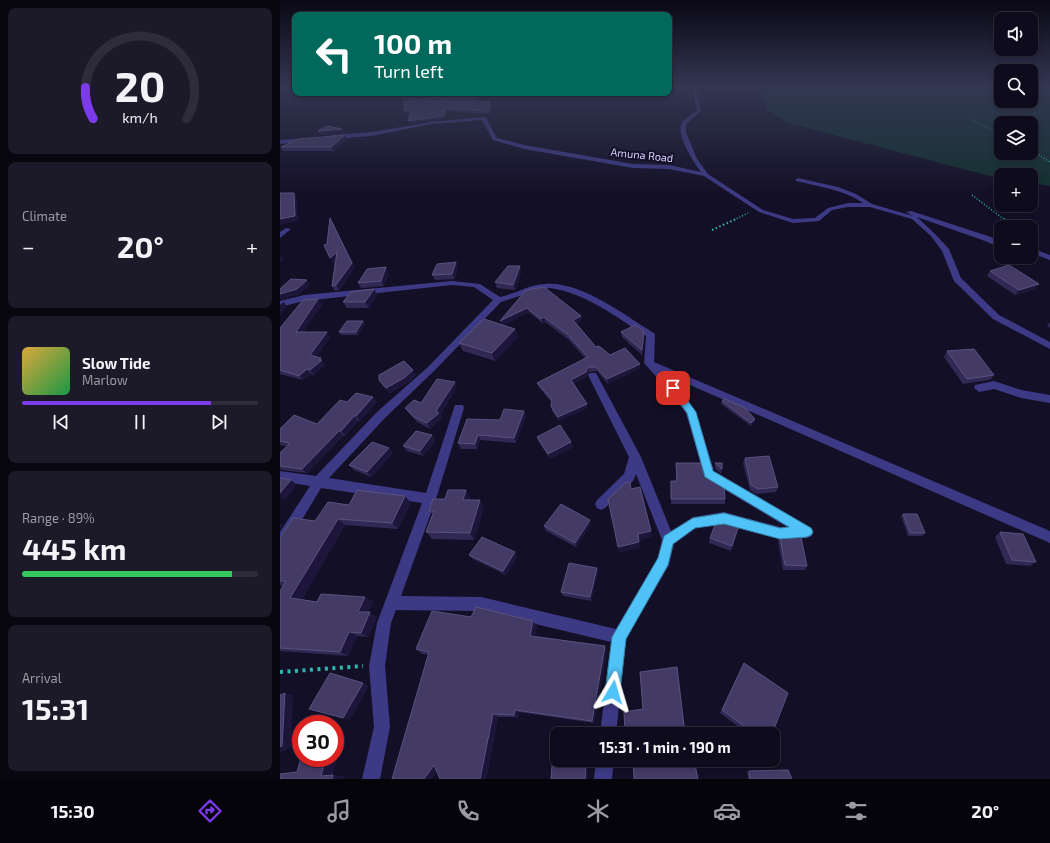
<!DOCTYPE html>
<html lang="en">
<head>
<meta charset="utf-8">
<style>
	:root { --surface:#0e0b1c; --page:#1c1929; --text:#f1f3f6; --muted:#9b9ba3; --line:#2e2b3b; --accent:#7c3aed }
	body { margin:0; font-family:"Exo 2",sans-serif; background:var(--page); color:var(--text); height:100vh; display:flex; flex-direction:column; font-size:15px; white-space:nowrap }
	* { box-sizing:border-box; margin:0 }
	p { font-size:13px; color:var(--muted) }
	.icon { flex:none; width:22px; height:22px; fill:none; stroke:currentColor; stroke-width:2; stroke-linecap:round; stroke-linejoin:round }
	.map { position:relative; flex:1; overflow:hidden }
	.details { display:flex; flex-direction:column; gap:8px; padding:8px; background:#08060f; width:280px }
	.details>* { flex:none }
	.top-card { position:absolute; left:12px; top:12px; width:380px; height:84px; border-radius:8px; box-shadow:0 2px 6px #0003,0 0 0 1px var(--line); background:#00695c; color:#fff; overflow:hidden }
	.tools { position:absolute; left:714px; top:12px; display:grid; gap:8px }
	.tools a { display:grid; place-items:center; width:44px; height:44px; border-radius:8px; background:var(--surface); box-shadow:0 2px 6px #0003,0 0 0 1px var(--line); font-size:20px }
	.speed { position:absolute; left:12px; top:715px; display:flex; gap:8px; font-size:20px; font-weight:700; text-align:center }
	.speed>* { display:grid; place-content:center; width:52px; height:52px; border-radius:50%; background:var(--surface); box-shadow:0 2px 6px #0003,0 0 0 1px var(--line); line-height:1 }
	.speed .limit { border:6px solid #d22; background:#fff; color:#111 }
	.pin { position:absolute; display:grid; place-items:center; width:34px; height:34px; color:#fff; margin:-17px; border-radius:8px; box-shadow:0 2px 6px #0006 }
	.me { position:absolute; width:44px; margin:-22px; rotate:7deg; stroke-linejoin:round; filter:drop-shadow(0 0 3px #0008) }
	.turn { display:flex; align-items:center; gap:14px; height:84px; padding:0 16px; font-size:18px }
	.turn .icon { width:52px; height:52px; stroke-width:2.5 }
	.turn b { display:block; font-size:28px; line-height:34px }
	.big { font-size:30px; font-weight:700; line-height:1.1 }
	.details .tile { flex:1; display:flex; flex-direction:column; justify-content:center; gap:6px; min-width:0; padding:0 14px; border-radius:8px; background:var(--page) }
	.details .dial { align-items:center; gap:0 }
	.dial svg { height:104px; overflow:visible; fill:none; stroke:var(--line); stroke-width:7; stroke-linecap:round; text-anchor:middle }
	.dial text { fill:var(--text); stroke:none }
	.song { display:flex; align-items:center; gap:12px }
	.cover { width:48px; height:48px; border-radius:6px; background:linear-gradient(135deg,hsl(40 70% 55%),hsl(140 70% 35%)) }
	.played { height:4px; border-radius:2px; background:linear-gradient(90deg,var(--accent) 80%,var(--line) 80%) }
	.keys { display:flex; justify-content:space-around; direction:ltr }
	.heat { display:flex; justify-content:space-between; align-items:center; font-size:22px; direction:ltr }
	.charge { height:6px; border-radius:3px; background:linear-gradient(90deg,#34c759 89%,var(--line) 0) }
	.trip { position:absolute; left:270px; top:727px; width:230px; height:40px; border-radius:8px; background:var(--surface); box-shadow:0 2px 6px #0003,0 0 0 1px var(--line); font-weight:700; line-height:40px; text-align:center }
	.dock { display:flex; height:64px; justify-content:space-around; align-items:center; background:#06040b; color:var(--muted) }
	.dock .icon { width:28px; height:28px }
	.dock .on { color:var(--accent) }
	.dock b { font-size:18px; color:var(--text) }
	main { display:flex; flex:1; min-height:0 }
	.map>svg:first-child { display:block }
	.green { fill:#12302f; fill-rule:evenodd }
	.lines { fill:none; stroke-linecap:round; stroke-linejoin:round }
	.path-far3 { stroke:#2fb8b0; stroke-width:1; stroke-dasharray:1 1.5; stroke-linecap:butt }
	.path-far2 { stroke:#2fb8b0; stroke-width:1.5; stroke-dasharray:1 2; stroke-linecap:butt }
	.path-far1 { stroke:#2fb8b0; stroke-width:2; stroke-dasharray:1.5 2.5; stroke-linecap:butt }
	.path { stroke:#2fb8b0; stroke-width:4; stroke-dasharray:3 4.5; stroke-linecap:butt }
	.minor { fill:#3d3a85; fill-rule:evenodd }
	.wall { fill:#312854 }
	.shaded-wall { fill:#1d163a }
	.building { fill:#433a66; stroke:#5a527e }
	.route { fill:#4fc3f7; stroke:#337fa1 }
	.labels { text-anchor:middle; stroke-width:4; stroke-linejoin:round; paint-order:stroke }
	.far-street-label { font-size:11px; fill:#d9d4ff; stroke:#130f26 }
</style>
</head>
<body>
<main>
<section class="details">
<div class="tile dial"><svg viewBox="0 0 100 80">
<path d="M14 69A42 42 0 1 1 86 69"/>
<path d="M14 69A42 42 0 0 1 8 45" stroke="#7c3aed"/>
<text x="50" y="56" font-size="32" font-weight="700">20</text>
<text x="50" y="72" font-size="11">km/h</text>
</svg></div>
<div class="tile"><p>Climate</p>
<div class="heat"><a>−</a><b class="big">20°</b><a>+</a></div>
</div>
<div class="tile">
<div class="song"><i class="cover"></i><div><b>Slow Tide</b><p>Marlow</p></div></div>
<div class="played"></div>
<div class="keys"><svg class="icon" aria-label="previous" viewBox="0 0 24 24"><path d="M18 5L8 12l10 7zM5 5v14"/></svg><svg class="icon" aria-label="pause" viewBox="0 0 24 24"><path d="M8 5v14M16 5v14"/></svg><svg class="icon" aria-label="next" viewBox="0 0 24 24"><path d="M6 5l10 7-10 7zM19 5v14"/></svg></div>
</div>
<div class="tile"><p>Range · 89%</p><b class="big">445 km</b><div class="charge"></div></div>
<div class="tile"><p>Arrival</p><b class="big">15:31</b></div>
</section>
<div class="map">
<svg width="770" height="779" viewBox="0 0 770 779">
	<rect width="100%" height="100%" fill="#130f26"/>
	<path class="green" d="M470,86H721V101H751V86H770V186L751,183V175H721V178L706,175L508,123L485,109V96ZM721,123H751V153H721Z"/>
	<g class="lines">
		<polyline class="path-far3" points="690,119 721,134"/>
		<g class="path-far2">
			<polyline points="751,150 770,162"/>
			<polyline points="692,195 725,220"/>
			<polyline points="454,220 468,213"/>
		</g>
		<g class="path-far1">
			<polyline points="724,219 735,227"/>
			<polyline points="432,230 456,219"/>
		</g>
		<polyline class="path" points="0,672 83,666"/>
		<g class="minor">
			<path d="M412,86H416L421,111L406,124V132L417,159L428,174L483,210L513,219L535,218L548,208L568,203H583C563,189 539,187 516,181L515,180L518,178L558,187L576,194L592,204L633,216L626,212L631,211L711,237L721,243V248L705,241L637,217L655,234L669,249L681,278L719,315L770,342V349L713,319L674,281L662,251L651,236L632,219L590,207H568L552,210L539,221L513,223L479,212L424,176L389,169L353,168L244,149L213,140L202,120L151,124L92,136L52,139L49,137L52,135L92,132L151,122L204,117L206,118L217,138L244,145L353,164L389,165L421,172C414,163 395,134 402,123C405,119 412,114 417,111Z"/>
			<polygon points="30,138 28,141 0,144 0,140"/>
			<polygon points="6,228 11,229 0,238 0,232"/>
			<polygon points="751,248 770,255 770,260 751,253"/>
			<polygon points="728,257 736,257 737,258 733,260"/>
			<path d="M172,281L200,284L220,297C235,294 248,285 264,284C300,280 344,315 374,333L375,335L374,362L770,531V543L385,374L397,385L416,412L434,471L532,528L533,532L532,536L527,538L500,539L444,524L416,528L394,544L389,565L346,639L336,734H320L331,642L201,611L116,610L111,623L105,666L110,727L100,779H82L94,727L89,666L97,623L142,503L41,488L5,548L0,550V532L30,486L0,481V471L36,476L97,412L148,367L213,300L194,287L172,285L24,301L0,307V301L24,295ZM270,288C306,293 336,317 366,336L364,363L389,391L406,413L425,478L507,527H500L444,512L413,517L391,531L361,457L316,373H310L308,375L349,457L344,474L317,500L315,504L317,508L321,510L325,508L353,481L356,474L382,540L378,558L336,629L201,597L121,596L156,499L184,408L183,405H175L174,408L146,493L49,478L105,418L154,371L221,302L258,290Z"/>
			<polygon points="714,381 741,390 770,395 770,403 741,398 714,389 699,392 694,388 695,385"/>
			<polygon points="316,760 334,760 332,779 314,779"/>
		</g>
	</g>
	<g class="wall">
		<polygon points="143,99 197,100 211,105 210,114 167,111 164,119 130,124 128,121 130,114 125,115"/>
		<polygon points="67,140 54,151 3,151 1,147"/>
		<polygon points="50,218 75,267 59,290 55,291 52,286 55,261 53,263 47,244"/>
		<polygon points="176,262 178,268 175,279 155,280 152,275"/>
		<polygon points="710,271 759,284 755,289 735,295 707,276"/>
		<polygon points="241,272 235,290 217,288 215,282"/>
		<polygon points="109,273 104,286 81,288 78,283"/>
		<polygon points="246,290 301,316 302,320 296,323 316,347 330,355 360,368 328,384 317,371 309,372 307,377 293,384 307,404 307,408 279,421 272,411 271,406 272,403 259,387 257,383 305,358 288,339 265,322 262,323 249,312 223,325 235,329 238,337 215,361 183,351 179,343 221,324"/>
		<polygon points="97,295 89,308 67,308 63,302"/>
		<polygon points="42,304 23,332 47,332 50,337 36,357 44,363 45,365 34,375 31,374 23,380 0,374 0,328"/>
		<polygon points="83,321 85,324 78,335 61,335 59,332"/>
		<polygon points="770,322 770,328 767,326"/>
		<polygon points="364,331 364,337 362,355 342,337 341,332"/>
		<polygon points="667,351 714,375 710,380 683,384 664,357"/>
		<polygon points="133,370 136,375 127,383 110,393 103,386 99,380"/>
		<polygon points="177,387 160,415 162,418 150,429 137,422 129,413 125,408 141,403"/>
		<polygon points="93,397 97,402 80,421 78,421 65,436 63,436 27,473 1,470 0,468 0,453 7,446 0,445 0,429 37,424 67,402"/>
		<polygon points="442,401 475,419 475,421 471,426 441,404"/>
		<polygon points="244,411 246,416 236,443 200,440 197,449 181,449 178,443 220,420"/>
		<polygon points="152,435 155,441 143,456 127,451 123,446"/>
		<polygon points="257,437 291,442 293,447 270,459 259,442"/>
		<polygon points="109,448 113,453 91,477 74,470 69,465"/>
		<polygon points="465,458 498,487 496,492 476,494 470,490 463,463"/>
		<polygon points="396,463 425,474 445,499 445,504 391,504 391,481 396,481"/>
		<polygon points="435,463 442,469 441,474 435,468"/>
		<polygon points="191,498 190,500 204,508 194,540 152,539 146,532 153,515 149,511 165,499"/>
		<polygon points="131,503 118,529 65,525 22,599 37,602 85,597 93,602 88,612 97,617 88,637 77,636 68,656 0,651 0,591 3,586 0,585 0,538 69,505"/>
		<polygon points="623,514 645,533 642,536 628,536 621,516"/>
		<polygon points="311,524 296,547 266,531 264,526"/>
		<polygon points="457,530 451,551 429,543 430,538"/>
		<polygon points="720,532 756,562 750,566 726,564 715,537"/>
		<polygon points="500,537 527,566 525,570 503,570 498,541"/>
		<polygon points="189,555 237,557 226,575 193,559"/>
		<polygon points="318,572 311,601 283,596 281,592"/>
		<polygon points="191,617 253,621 257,626 255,636 325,646 327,650 314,723 239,712 238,717 218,717 206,779 160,779 149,655 142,654 136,649"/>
		<polygon points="462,667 492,734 468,734 440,713"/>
		<polygon points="467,771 469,771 512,779 468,779"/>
	</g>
	<g class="shaded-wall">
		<polygon points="201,93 205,93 194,103 193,100"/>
		<polygon points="210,102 211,105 210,114 209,111"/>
		<polygon points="166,108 167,111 164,119 130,124 128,121"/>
		<polygon points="131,110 132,114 125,115 124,111"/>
		<polygon points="62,129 64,133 40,135 38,131"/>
		<polygon points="65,135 67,140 54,151 51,147"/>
		<polygon points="14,193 17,198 18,221 0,225 0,219"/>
		<polygon points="50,218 75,267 59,290 56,285 72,263"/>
		<polygon points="57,252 60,257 53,263 50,258"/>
		<polygon points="0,255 1,255 4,259 0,263"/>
		<polygon points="176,262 178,268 175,279 172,274"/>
		<polygon points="240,266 241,272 235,290 233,285"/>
		<polygon points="106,267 109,273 104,286 101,281"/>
		<polygon points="27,280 30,285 20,294 0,300 0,294"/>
		<polygon points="759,284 755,289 735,295 739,290"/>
		<polygon points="94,289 97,295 89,308 85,302"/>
		<polygon points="38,299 42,304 20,337 16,332"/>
		<polygon points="4,302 7,307 0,314 0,305"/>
		<polygon points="247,308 249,312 221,326 220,321"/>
		<polygon points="301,316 302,320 294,324 293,320"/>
		<polygon points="264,317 265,322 262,323 261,319"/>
		<polygon points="83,321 85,324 78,335 76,332"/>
		<polygon points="235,329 238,337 215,361 212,353"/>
		<polygon points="364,331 364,337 362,355 362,350"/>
		<polygon points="47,332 50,337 34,360 30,355"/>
		<polygon points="41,358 45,365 34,375 30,370"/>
		<polygon points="360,364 360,368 328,384 327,379"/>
		<polygon points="308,367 309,372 307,377 292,385 291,380"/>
		<polygon points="27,369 31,374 23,380 19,376"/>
		<polygon points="133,370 136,375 127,383 110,393 106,388"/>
		<polygon points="175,382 177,387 160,415 162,418 150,429 147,423"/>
		<polygon points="93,397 97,402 80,421 76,416"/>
		<polygon points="307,404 307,408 279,421 278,417"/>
		<polygon points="244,411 246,416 236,443 234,438"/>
		<polygon points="74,416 78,421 65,436 61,431"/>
		<polygon points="475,419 475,421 471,426 471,423"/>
		<polygon points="59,431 63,436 27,473 22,469"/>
		<polygon points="152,435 155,441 143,456 140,451"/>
		<polygon points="198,435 200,440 197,449 195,444"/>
		<polygon points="291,442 293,447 270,459 268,454"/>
		<polygon points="109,448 113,453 91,477 87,472"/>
		<polygon points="11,480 17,485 4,501 0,497 0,493"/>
		<polygon points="186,490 191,498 187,507 183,500"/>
		<polygon points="125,496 131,503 118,529 112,523"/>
		<polygon points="200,500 204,508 194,540 190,533"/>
		<polygon points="58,519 65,525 20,603 10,598"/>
		<polygon points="310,520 311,524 296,547 295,543"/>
		<polygon points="0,523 3,525 0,530"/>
		<polygon points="371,531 372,537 358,541 358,534"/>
		<polygon points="359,542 360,548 339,553 338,547"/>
		<polygon points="235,552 237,557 226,575 223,571"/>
		<polygon points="317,568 318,572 311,601 310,597"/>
		<polygon points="85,597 93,602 86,617 78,612"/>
		<polygon points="90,612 97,617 88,637 81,633"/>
		<polygon points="253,621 257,626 254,640 250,636"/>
		<polygon points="69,632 77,636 68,656 60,652"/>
		<polygon points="325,646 327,650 314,723 312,721"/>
		<polygon points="83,683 89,686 70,720 63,718"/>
		<polygon points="5,693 13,695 11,748 0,753"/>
		<polygon points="235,710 239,712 238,717 234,715"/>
		<polygon points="213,714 218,717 206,779 200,779"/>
		<polygon points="55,755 58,756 52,778 41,776 46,758 55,758"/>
		<polygon points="306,763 308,764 308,779 305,779"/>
		<polygon points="154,765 161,766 152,779 144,779"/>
		<polygon points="53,775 64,776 63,779 52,779"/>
	</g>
	<g class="building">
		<polygon points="180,93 201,93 193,100 210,102 209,111 166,108 163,116 128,121 131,110 124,111 124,98 143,99 158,97 165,99"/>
		<polygon points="47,126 62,129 38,131"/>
		<polygon points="65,135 51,147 1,147 18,139"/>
		<polygon points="0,193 14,193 15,216 0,219"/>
		<polygon points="50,218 72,263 56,285 52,286 57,252 50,258 44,245 47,244"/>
		<polygon points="176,262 172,274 152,275 157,264"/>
		<polygon points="729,265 759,284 739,290 710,271"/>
		<polygon points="228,266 240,266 233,285 215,282"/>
		<polygon points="106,267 101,281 78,283 87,269"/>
		<polygon points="11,279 27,280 17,289 0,294 0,289"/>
		<polygon points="264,287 301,316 293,320 316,347 319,346 330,355 345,348 360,364 327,379 316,367 308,367 306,372 291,380 307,404 278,417 271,406 272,400 257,383 308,357 287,334 264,317 261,319 247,308 220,321 246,290"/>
		<polygon points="94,289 85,302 63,302 71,292"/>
		<polygon points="38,299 16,332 47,332 30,355 41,358 39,360 42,360 30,370 27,369 19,376 0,370 0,328 23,300"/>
		<polygon points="204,319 235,329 212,353 179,343"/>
		<polygon points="67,321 83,321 76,332 59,332"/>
		<polygon points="355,325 364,331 362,350 341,332"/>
		<polygon points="694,349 714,375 687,379 667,351"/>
		<polygon points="124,361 133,370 124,378 106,388 99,380 99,375"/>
		<polygon points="157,379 175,382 156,411 159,413 147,423 134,417 125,408 134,400 141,403"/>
		<polygon points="76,393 93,397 76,416 74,416 61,431 59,431 22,469 0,466 0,453 10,443 0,441 0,429 14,415 37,424 60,400 67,402"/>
		<polygon points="445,399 465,408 475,419 471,423 442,401"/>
		<polygon points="224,409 244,411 234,438 198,435 195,444 178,443 187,419 220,420"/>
		<polygon points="280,425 291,442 268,454 257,437"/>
		<polygon points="136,431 152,435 140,451 123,446"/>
		<polygon points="92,442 109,448 87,472 69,465"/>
		<polygon points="489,456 498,487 478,489 471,485 465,458"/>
		<polygon points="396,463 421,463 425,474 444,486 445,499 391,499 391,481 397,481"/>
		<polygon points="435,463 442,463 442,469"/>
		<polygon points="0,478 11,480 0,493"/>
		<polygon points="350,482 351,489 360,487 371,531 358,534 359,542 338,547 328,499 345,483"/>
		<polygon points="77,490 125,496 112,523 58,519 10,598 37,602 41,594 85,597 78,612 90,612 81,633 69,632 60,652 0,648 0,591 6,581 0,581 0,538 13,518 35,521 48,502 69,505"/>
		<polygon points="168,490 186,490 183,500 200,500 190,533 146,532 154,511 149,511 153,499 165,499"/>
		<polygon points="281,504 310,520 295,543 264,526"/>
		<polygon points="623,514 637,514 645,533 630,533"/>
		<polygon points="445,521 459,525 452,546 430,538 436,522"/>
		<polygon points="720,532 743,534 756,562 732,560"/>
		<polygon points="202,537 235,552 223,571 189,555"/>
		<polygon points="500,537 521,537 527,566 505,565"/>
		<polygon points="289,563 317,568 310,597 281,592"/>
		<polygon points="196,607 253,621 250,636 325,646 312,721 235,710 234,715 213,714 200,779 160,779 154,765 144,779 112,779 149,652 136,649 152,611 191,617"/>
		<polygon points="464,663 508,693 492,734 475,734 442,710"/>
		<polygon points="397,667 405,734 345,734 344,712 363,709 360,672"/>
		<polygon points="50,673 83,683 63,718 29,709"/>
		<polygon points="5,693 2,746 0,747 0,695"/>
		<polygon points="21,758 46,758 41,776 53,775 52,779 0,779 0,774 17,772"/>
		<polygon points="353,760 414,760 418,779 354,779"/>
		<polygon points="306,763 305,779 271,779 272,765"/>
		<polygon points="508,770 512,779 470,779 469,771"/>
	</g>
	<linearGradient id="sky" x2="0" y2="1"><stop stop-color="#0a0815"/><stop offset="0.44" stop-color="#333752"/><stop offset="1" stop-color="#333752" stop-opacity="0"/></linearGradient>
	<rect width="770" height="196" fill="url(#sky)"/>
	<polygon class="route" points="393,385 397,386 416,412 433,471 531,528 533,532 531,535 527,537 500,539 444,524 415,528 393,544 388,565 346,639 340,692 338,698 333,700 328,698 325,692 332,637 378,558 384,536 413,518 444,513 500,528 509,527 425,477 407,413 389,388"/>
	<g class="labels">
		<g class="far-street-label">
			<text transform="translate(362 155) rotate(6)" y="4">Amuna Road</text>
		</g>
	</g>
</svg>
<div class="tools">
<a><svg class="icon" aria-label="sound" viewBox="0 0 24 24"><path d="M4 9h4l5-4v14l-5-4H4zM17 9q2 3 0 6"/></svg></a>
<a><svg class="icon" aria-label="search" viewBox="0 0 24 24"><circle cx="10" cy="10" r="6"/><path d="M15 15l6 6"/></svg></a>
<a><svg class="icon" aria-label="layers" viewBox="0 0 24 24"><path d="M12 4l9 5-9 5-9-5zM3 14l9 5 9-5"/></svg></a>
<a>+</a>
<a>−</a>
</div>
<div class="speed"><div class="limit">30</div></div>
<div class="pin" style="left:393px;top:388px;background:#d93025"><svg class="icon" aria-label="arrive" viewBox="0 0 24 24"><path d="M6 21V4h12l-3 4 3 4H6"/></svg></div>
<svg class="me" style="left:333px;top:692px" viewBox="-20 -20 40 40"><path d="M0-17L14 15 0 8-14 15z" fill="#4fc3f7" stroke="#fff" stroke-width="4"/></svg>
<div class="trip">15:31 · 1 min · 190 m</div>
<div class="top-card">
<div class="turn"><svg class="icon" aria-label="left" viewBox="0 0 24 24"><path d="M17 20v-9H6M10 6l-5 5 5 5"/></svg><div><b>100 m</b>Turn left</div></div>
</div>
</div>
</main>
<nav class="dock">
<b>15:30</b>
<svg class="icon on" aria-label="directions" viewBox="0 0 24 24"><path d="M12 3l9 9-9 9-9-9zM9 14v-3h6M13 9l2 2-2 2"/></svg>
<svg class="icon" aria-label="music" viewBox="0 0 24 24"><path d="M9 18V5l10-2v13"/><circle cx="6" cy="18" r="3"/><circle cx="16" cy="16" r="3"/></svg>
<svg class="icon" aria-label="phone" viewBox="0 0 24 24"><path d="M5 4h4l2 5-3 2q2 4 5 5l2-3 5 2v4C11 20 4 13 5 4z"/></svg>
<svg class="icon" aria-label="climate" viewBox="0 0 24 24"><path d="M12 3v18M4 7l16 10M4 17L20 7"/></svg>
<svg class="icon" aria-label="car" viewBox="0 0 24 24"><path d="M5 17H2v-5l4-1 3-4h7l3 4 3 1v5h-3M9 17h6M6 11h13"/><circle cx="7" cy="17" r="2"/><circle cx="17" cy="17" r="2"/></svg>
<svg class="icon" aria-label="filters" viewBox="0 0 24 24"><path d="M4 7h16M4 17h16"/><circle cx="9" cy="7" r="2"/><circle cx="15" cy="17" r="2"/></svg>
<b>20°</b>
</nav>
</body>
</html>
